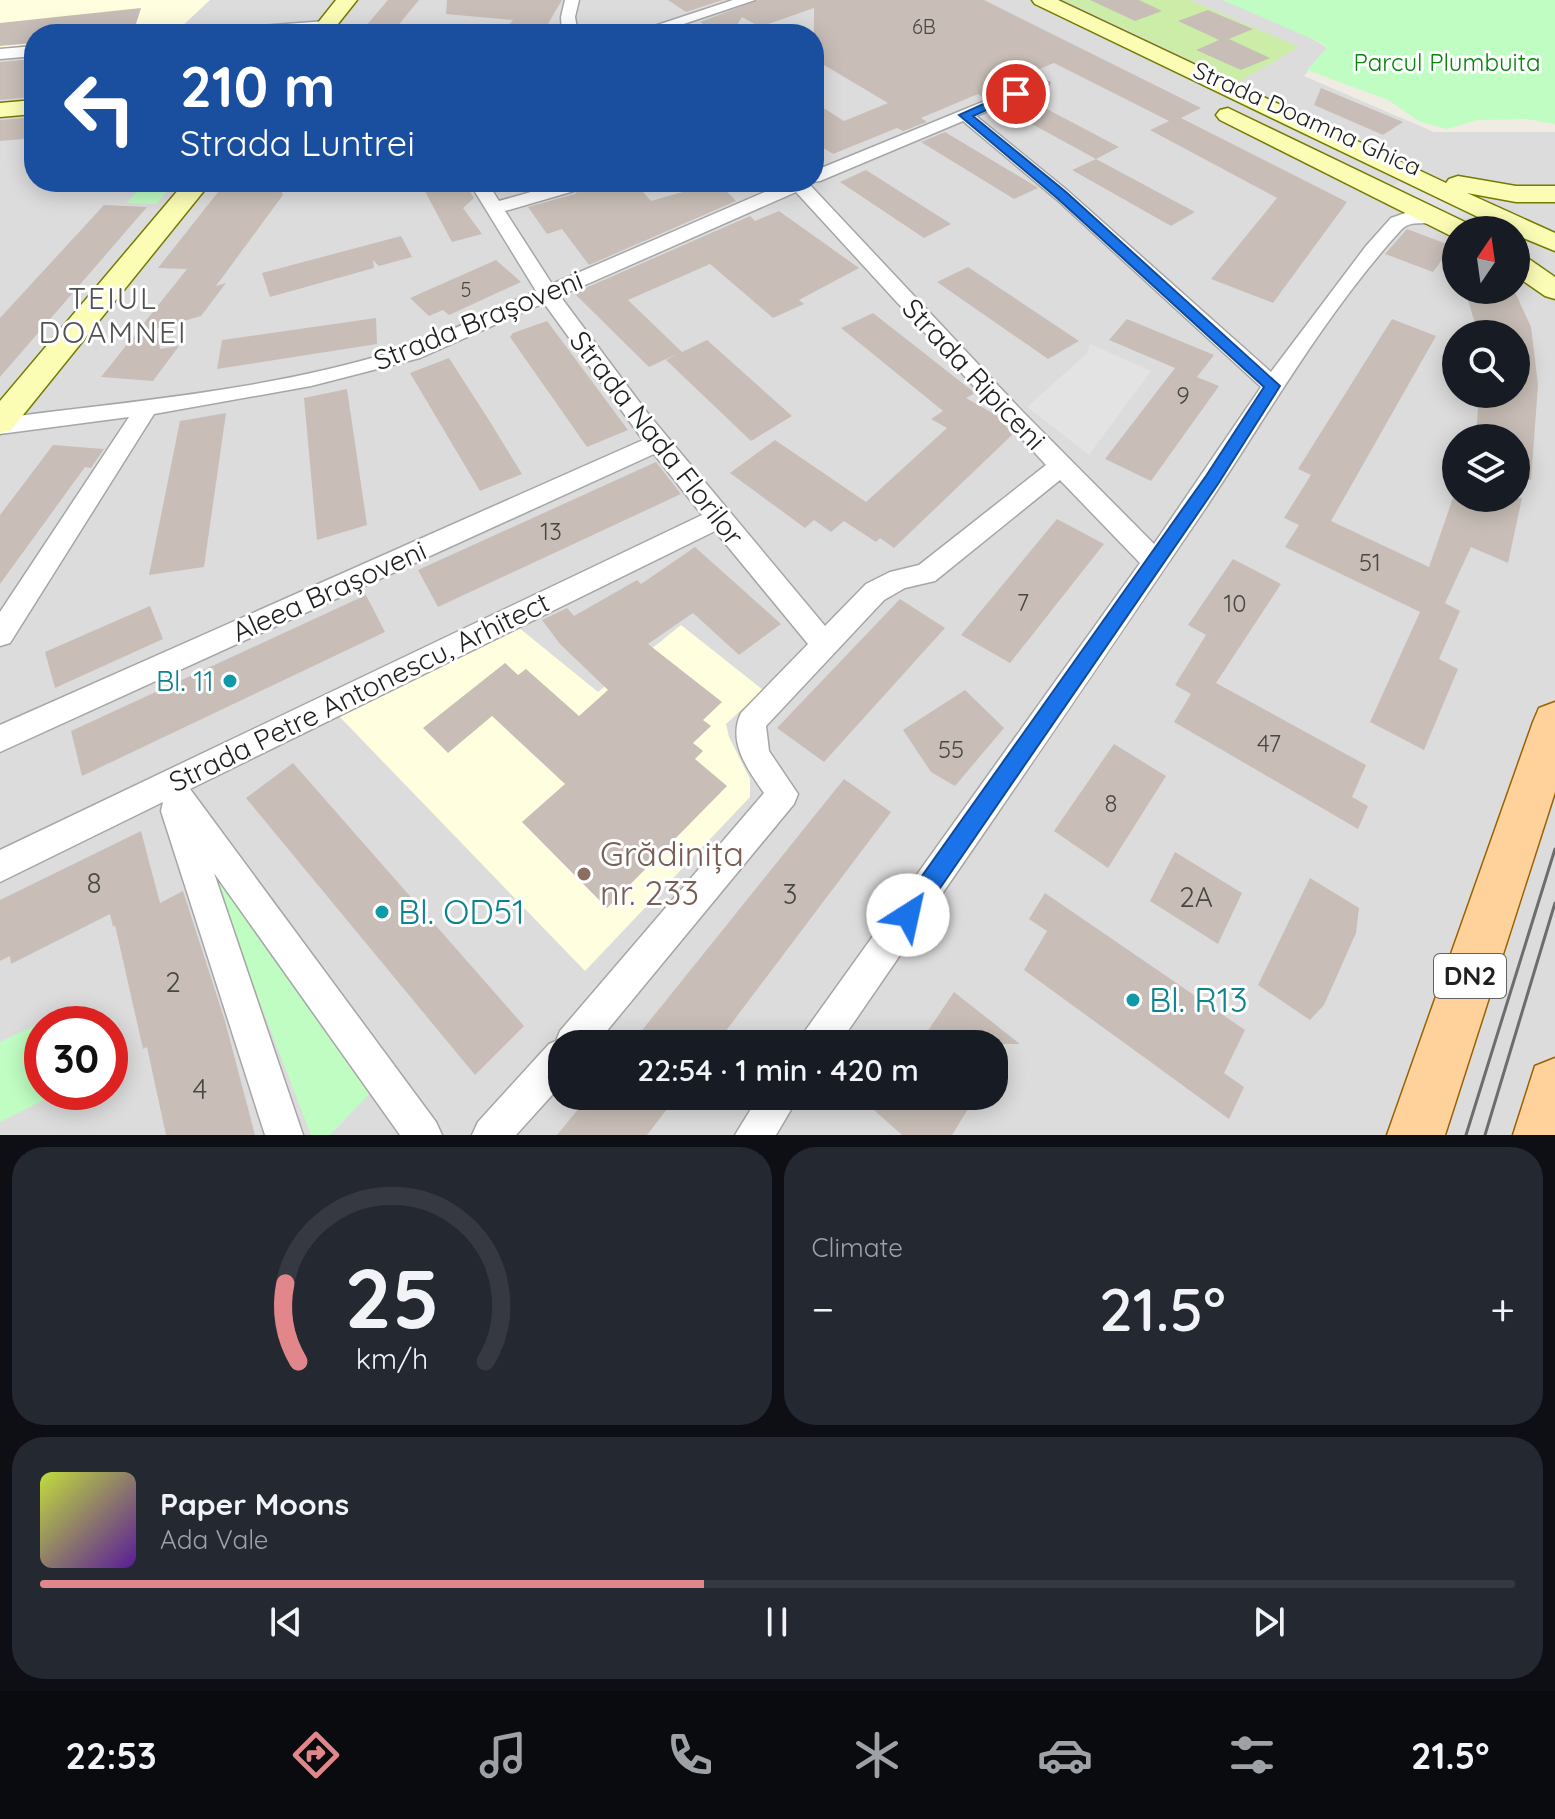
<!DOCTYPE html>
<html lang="en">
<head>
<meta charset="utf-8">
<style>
	:root { --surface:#171b24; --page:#242831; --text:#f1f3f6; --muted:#9ea1a6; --line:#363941; --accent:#e1868a }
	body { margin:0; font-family:Quicksand,sans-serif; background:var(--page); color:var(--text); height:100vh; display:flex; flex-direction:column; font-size:30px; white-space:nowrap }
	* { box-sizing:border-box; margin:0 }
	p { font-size:26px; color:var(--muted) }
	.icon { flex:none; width:44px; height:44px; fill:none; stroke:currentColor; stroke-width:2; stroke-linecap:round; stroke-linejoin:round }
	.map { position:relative; height:1135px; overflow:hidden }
	.details { display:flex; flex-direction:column; gap:12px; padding:12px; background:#0d0f14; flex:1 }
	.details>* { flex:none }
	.guide { position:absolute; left:24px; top:24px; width:800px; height:168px; border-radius:32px; box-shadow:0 4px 20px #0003; background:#1a4fa0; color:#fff; overflow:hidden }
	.needle { width:52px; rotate:13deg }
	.tools { position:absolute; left:1442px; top:216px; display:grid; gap:16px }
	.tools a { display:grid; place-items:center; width:88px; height:88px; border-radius:50%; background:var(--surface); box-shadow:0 4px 20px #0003; font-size:40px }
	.speed { position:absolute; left:24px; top:1006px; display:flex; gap:16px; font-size:40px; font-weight:700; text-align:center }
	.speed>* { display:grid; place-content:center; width:104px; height:104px; border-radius:50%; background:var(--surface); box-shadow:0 4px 20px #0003; line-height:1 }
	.speed .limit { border:12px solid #d22; background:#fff; color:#111 }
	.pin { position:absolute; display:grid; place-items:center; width:68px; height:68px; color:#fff; margin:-34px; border:4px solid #fff; border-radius:50%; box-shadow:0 2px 8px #0007 }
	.me { position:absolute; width:88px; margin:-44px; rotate:35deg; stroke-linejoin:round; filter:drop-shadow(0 0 6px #0008) }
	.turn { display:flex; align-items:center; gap:28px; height:168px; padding:0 24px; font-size:36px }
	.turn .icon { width:104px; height:104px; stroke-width:2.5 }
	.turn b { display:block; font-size:56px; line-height:68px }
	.big { font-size:60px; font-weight:600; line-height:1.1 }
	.details .widget { flex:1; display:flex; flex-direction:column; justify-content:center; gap:12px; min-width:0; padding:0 28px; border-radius:32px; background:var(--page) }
	.details .dial { align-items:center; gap:0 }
	.dial svg { height:208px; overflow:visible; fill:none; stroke:var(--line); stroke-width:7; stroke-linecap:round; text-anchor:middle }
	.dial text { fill:var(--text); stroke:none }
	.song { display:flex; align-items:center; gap:24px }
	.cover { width:96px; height:96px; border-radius:12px; background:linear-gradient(135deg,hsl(70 70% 55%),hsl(270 70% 35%)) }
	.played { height:8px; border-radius:4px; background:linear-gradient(90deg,var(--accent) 45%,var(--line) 45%) }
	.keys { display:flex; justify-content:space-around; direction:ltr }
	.heat { display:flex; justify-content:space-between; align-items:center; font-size:44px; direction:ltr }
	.details .tiles { flex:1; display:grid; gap:12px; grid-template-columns:1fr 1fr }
	.widget:last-child { grid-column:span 2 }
	.trip { position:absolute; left:548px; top:1030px; width:460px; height:80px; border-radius:32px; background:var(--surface); box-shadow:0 4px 20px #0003; font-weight:600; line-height:80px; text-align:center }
	.menu { display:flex; height:128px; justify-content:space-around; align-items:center; background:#090b0e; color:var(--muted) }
	.menu .icon { width:56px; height:56px }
	.menu .selected { color:var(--accent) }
	.menu b { font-size:36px; color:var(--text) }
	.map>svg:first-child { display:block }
	.residential { fill:#dddcdc; fill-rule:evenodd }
	.education { fill:#fffedf }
	.grass { fill:#cceda7 }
	.park { fill:#bffdc2 }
	.parking { fill:#e3e3e3 }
	.building { fill:#c8beb7 }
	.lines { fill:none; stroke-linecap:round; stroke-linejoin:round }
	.street-casing { stroke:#a6a6a6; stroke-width:3 }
	.secondary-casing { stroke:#727c00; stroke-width:3 }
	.primary-casing { stroke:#9a6200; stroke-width:3 }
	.street { fill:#fff; fill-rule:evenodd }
	.secondary { fill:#fcfdb5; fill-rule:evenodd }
	.primary { fill:#ffd19b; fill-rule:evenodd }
	.tram { stroke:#6d6d6d; stroke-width:3 }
	.route { fill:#1a73e8; stroke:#114b97; stroke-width:2 }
	.culture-dot { fill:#0f9aa8; stroke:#fff; stroke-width:3 }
	.education-dot { fill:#8d6e63; stroke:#fff; stroke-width:3 }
	.labels { text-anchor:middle; stroke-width:6; stroke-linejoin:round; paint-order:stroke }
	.far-number-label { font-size:20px; fill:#494745 }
	.far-park-label { font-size:24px; fill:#05850c; stroke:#fff }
	.far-street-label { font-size:24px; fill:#1f1f1f; stroke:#fff }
	.number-label { font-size:24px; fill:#494745 }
	.shield { fill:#fff; stroke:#626262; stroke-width:2 }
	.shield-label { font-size:26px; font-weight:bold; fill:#1f1f1f }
	.street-label { font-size:28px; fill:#1f1f1f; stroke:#fff }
	.culture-label { font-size:28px; fill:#0d838f; stroke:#fff; text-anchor:end }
	.near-number-label { font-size:28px; fill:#494745 }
	.neighbourhood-label { font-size:30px; letter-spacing:2px; fill:#525252; stroke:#fff }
	.near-education-label { font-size:34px; fill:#785e54; stroke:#fff; text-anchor:start }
	.near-culture-label { font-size:34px; fill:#0d838f; stroke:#fff; text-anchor:start }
</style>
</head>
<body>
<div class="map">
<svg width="1555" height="1135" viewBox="0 0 1555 1135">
	<rect width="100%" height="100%" fill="#f0ece4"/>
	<path class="residential" d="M0,0H1223L1308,36L1327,48L1304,76L1434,132H1555V1135H0ZM34,34H814V182H34ZM1456,230H1516V290H1456ZM1456,334H1516V394H1456ZM1456,438H1516V498H1456ZM42,1024H110V1092H42ZM562,1044H994V1096H562Z"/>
	<g class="education">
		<polygon points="0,0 210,0 177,31 34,34 34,44 0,48"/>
		<polygon points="681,625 763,690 726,724 729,737 750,779 750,797 585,971 337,714 518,627 598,692"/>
	</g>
	<polygon class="grass" points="1064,0 1190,0 1299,47 1238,82"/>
	<g class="park">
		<polygon points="1223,0 1555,0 1555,124 1525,119 1478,120 1447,129 1420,122 1388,100 1307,70 1327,48 1321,43"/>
		<polygon points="175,182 156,204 127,203 142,185 94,183"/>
		<polygon points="201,849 370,1093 330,1135 311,1135"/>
		<polygon points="59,1014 60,1024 42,1024 42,1092 60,1092 0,1122 0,1042"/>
	</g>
	<g class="parking">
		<polygon points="1413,175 1512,220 1498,230 1477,230 1389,188"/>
		<polygon points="1090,344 1151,371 1089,455 1027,407 1086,354"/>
	</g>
	<g class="building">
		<polygon points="388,0 419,0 391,34 359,34"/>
		<polygon points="447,0 562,0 542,34 501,34 513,20 446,14"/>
		<polygon points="668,0 723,0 686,12"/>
		<polygon points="758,0 984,0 1201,108 1181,118 1347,202 1273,303 1211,279 1277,198 1150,130 1169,121 1054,63 1001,85 1008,88 985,98 978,94 921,118 927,122 903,131 897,128 833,154 814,142 814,102 844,121 888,103 814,59 814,8 760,27 742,17 731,34 719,34 700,22"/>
		<polygon points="1090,0 1139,0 1162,11 1135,21"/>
		<polygon points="141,8 134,30 34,34 34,43 0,46 0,23"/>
		<polygon points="1208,10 1253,29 1229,39 1270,58 1241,70 1196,50 1219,40 1178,21"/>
		<polygon points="34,59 34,97 0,100 0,62"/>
		<polygon points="1321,88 1403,122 1383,135 1314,105"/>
		<polygon points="1026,98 1119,147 1096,159 1195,212 1171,226 1072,170 1096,159 1003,108"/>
		<polygon points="34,117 34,138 0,141 0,120"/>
		<polygon points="945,132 1037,187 1038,188 1014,199 921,142"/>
		<polygon points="866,170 951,224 924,238 840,182"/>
		<polygon points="226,182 278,182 283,195 216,286 226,283 201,316 156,329 160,349 179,346 153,381 101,377 187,269 158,268"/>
		<polygon points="420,182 464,182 474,198 463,208 482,234 452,242"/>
		<polygon points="577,182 634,182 651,201 718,182 736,201 589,265 562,229 547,234 528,207 575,194 580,187"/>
		<polygon points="104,205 147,207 0,377 0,318"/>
		<polygon points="779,211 859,268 799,300 804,304 773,318 710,264 628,300 682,352 707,340 792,416 751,441 666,360 679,353 649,367 574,293 750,216 755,221"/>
		<polygon points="1407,229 1452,246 1433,272 1385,254"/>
		<polygon points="401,236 412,257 379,266 373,260 374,268 270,297 262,273"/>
		<polygon points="496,260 521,282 449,315 443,310 429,316 410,298"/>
		<polygon points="968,267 1079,341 1048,359 937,282"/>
		<polygon points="1465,290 1514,290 1531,327 1538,385 1531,480 1516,479 1516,438 1476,438 1479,394 1516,394 1516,334 1478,334"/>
		<polygon points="873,313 975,393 966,398 996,415 1013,434 894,548 880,538 876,542 844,521 831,532 814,520 805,528 730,473 775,440 866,502 947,428 931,419 943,411 841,328"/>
		<polygon points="376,318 377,344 217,369 222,340"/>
		<polygon points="1127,319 1214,355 1197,377 1219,386 1151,481 1105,459 1175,368 1109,340"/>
		<polygon points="1392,319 1436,336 1331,521 1429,567 1453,498 1522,498 1508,563 1471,547 1445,603 1460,611 1439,659 1458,669 1424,750 1370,722 1420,612 1285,547 1299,525 1284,518 1311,475 1298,469"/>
		<polygon points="547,321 585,372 628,430 587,447 510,337 513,333"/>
		<polygon points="449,358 487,417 522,474 480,491 410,373"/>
		<polygon points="347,389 367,525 317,540 304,398"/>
		<polygon points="226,413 204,567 149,575 180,421"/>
		<polygon points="53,445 104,449 91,468 85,467 0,584 0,515"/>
		<polygon points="656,462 681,494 438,607 418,570"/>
		<polygon points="1057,519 1104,544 1010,663 961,635"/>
		<polygon points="695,547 781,624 739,655 693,613 648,644 722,702 703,720 711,726 693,743 703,751 695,759 727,786 607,908 522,822 565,784 492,716 448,753 423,728 505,663 518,675 526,669 579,716 608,690 560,644 542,620 567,608 574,616 637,580 641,584"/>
		<polygon points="1233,559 1281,584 1216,683 1366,765 1352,797 1368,806 1358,829 1174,722 1191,694 1175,685 1206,635 1188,625"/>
		<polygon points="366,595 385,632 82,776 71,731"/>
		<polygon points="900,599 945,628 824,762 777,728"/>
		<polygon points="150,606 163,639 55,688 45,652"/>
		<polygon points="965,690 1004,728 955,786 931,772 903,730"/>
		<polygon points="1114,744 1166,776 1108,868 1054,831"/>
		<polygon points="293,763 524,1026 475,1075 246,798"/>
		<polygon points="844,779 891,812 716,1044 631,1044"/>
		<polygon points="141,831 160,903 183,891 225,1021 255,1135 166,1135 147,1047 143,1049 115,925 113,927 110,914 11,964 10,956 0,961 0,900"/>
		<polygon points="1175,852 1242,893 1218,944 1150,901"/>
		<polygon points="1310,878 1359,908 1356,933 1324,1005 1310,1020 1258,985"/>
		<polygon points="1045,893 1245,1030 1224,1073 1244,1087 1229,1119 1024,970 1047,931 1029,919"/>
		<polygon points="954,992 1020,1044 919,1044"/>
		<polygon points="589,1096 677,1096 647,1135 557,1135"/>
		<polygon points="884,1096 976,1096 952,1135 902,1135 874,1110"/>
	</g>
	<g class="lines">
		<g class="street-casing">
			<g id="street">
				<polygon points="565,0 579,0 575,17 578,34 562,34 561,17"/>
				<polygon points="733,0 755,0 654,34 630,34"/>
				<polygon points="326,21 331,22 331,28 274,34 214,34 222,29"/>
				<polygon points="34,46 34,56 0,59 0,49"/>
				<path d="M1041,78L1049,83L1047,86L976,116L1068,191L1271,372L1366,246L1391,218L1414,210L1442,214L1444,218C1433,230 1414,216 1401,230C1320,319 1260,429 1192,528C1075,701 957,872 839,1044H800L805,1031L1140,563L1060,480L935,581L905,588L884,600L766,726L769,751L798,794L794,804L596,1044H562V1084L516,1135H472L478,1122L549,1044L556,1041L560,1031L764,793C748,770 727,742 741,713L808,644L715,531L190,789L436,1122L442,1135H400L214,873L303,1135H265L161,811L163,802L0,882V850L702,515L654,454L0,752V725L643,440L544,303L420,358L311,386L154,414L10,643L0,646V612L129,417L0,434V418C134,401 273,390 402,349C448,334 492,310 536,291L469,182H487L499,201L566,182L574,183L577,187L574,191L505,211L552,284L788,182H812L810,185L1022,411L1154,544L1261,387L1056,199L963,121L820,181L812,182L814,171ZM796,192L1046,465L919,565L890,572L866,584L825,626L649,415L560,296Z"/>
				<polygon points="759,1096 799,1096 776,1135 735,1135"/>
			</g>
		</g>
		<g class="secondary-casing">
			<g id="secondary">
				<polygon points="336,0 357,0 330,34 309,34"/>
				<polygon points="1032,0 1058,0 1446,183 1449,179 1458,176 1516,186 1555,186 1555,202 1516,202 1467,193 1555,233 1555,251 1516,235 1516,230 1505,230 1035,4"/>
				<polygon points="34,100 34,114 0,117 0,103"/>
				<polygon points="1228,108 1469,224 1473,230 1456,230 1456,237 1451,236 1220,120 1216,115 1220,110"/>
				<polygon points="185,182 211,182 11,430 0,433 0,401"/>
				<polygon points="1516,255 1526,257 1555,277 1555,299 1545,296 1516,276"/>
			</g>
		</g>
		<g class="primary-casing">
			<g id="primary">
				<polygon points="1555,702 1555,792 1445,1135 1387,1135 1533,722 1539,708"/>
				<polygon points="1555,1058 1555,1135 1513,1135 1535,1066"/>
			</g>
		</g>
		<use href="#street" class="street"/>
		<use href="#secondary" class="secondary"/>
		<use href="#primary" class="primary"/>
		<g class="tram">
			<polyline points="1466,1135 1555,849"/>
			<polyline points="1485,1135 1555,903"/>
		</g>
	</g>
	<polygon class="route" points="1012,91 1022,94 973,116 1066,192 1280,386 1218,484 916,923 908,926 900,923 897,915 900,907 1206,476 1264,387 1057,198 959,115"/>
	<g class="culture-dot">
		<circle cx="230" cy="681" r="8"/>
		<circle cx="382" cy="912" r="8"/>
		<circle cx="1133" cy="1000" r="8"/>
	</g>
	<circle class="education-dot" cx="584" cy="874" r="8"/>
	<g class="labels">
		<g class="far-number-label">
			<text x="924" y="34">6B</text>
			<text x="466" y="297">5</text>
		</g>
		<g class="far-park-label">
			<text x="1447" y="71">Parcul Plumbuita</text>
		</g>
		<g class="far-street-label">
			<text transform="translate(1307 119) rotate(24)" y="8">Strada Doamna Ghica</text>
		</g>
		<g class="number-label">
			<text x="1183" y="404">9</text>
			<text x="551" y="540">13</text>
			<text x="1370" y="571">51</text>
			<text x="1023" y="611">7</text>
			<text x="1235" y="612">10</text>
			<text x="1269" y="752">47</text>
			<text x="951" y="758">55</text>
			<text x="1111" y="812">8</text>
		</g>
		<rect class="shield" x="1434" y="954" width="72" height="44" rx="6"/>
		<g class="shield-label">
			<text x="1470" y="985">DN2</text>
		</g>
		<g class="street-label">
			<text transform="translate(478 320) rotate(-22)" y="10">Strada Brașoveni</text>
			<text transform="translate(974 374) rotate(47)" y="10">Strada Ripiceni</text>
			<text transform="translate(657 438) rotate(52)" y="10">Strada Nada Florilor</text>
			<text transform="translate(329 591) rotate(-24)" y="10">Aleea Brașoveni</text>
			<text transform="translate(359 692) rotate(-26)" y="10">Strada Petre Antonescu, Arhitect</text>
		</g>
		<g class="culture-label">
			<text x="214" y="691">Bl. 11</text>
		</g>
		<g class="near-number-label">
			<text x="94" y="893">8</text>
			<text x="790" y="904">3</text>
			<text x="1196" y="907">2A</text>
			<text x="173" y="992">2</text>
			<text x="200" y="1099">4</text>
		</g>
		<g class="neighbourhood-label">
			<text x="113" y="309">TEIUL<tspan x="113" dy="34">DOAMNEI</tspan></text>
		</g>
		<g class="near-education-label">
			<text x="600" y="866">Grădinița<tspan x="600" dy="39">nr. 233</tspan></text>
		</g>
		<g class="near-culture-label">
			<text x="398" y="924">Bl. OD51</text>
			<text x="1149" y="1012">Bl. R13</text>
		</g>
	</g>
</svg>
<div class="tools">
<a><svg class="needle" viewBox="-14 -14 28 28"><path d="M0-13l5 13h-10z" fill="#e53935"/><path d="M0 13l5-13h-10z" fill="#9ea1a6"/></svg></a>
<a><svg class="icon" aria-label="search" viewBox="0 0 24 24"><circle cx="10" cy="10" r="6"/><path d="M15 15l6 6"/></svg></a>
<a><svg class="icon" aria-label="layers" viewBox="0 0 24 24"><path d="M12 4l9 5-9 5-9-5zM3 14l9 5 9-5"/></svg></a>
</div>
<div class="speed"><div class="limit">30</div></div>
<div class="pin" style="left:1016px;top:94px;background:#d93025"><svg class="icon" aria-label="arrive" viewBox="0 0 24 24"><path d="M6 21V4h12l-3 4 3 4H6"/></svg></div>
<svg class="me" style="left:908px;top:915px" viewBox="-20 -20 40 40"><circle r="19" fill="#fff"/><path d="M0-13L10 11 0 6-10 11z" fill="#1a73e8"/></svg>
<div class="trip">22:54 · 1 min · 420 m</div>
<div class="guide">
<div class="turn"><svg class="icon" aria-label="left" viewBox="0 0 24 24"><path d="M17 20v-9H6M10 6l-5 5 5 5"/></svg><div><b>210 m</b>Strada Luntrei</div></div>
</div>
</div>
<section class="details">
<div class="tiles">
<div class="widget dial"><svg viewBox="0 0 100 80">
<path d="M14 69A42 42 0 1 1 86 69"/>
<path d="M14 69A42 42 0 0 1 9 39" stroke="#e1868a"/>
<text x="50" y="56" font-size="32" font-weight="700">25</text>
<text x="50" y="72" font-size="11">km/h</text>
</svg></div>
<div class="widget"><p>Climate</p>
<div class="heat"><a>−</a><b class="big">21.5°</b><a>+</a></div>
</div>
<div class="widget">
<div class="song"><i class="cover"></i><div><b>Paper Moons</b><p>Ada Vale</p></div></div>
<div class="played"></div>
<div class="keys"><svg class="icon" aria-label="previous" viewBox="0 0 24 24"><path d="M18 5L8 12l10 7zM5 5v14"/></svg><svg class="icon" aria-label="pause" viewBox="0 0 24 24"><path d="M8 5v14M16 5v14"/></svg><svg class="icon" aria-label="next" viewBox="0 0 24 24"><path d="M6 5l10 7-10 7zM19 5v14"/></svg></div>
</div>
</div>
</section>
<nav class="menu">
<b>22:53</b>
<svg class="icon selected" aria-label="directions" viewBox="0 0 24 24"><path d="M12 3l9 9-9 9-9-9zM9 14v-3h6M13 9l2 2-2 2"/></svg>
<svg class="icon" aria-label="music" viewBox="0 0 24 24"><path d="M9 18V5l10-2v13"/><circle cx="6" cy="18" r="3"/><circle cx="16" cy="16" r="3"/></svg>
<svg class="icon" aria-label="phone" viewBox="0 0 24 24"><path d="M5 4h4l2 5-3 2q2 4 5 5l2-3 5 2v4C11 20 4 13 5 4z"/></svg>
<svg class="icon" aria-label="climate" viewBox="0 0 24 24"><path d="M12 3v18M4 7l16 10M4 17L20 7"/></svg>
<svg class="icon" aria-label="car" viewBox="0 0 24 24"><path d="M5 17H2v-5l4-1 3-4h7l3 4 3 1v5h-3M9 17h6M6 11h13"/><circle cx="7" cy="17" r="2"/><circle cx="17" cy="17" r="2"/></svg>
<svg class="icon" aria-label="filters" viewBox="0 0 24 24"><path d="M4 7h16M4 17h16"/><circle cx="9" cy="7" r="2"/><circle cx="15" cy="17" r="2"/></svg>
<b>21.5°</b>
</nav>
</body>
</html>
